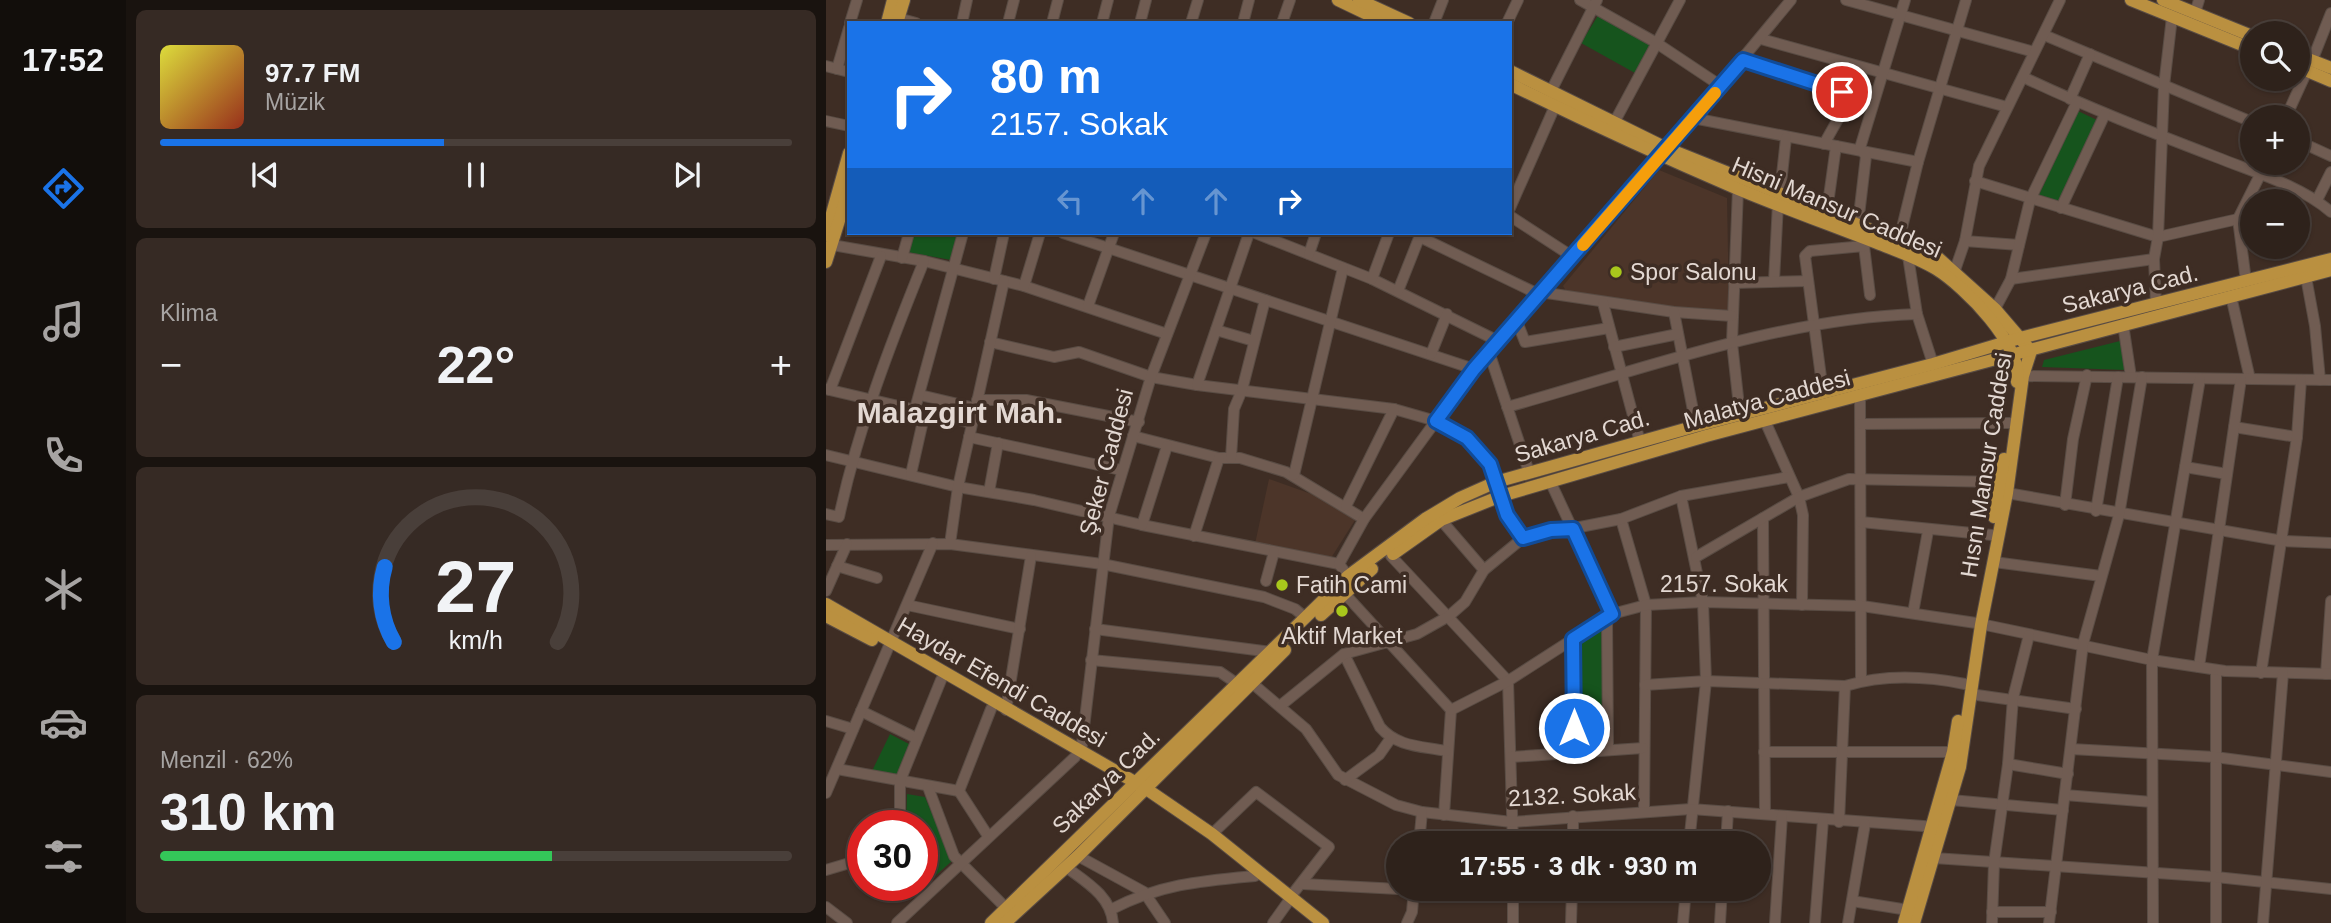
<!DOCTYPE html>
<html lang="tr">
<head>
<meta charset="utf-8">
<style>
	:root { --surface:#2e221b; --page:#362a24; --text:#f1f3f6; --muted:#a7a4a3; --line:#493f3a; --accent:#1a73e8 }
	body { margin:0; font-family:Helvetica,sans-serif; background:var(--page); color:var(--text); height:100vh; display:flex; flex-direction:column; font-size:26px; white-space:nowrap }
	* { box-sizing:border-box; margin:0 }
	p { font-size:23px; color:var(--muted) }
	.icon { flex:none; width:38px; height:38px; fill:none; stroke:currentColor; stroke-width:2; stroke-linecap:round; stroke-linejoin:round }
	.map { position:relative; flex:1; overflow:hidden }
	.details { display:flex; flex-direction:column; gap:10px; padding:10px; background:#19130f; width:700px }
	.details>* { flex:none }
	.top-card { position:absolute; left:21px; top:21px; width:665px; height:214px; border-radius:0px; box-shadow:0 2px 5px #0004,0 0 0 2px var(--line); background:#1a73e8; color:#fff; overflow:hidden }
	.buttons { position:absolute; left:1414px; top:21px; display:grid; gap:14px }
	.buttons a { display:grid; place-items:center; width:70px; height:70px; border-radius:50%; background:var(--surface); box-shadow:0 2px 5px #0004,0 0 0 2px var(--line); font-size:35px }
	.speed { position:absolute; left:21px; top:810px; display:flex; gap:14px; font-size:35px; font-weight:700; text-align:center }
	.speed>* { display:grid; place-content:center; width:91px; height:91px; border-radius:50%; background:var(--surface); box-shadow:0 2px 5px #0004,0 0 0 2px var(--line); line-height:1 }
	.speed .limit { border:10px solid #d22; background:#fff; color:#111 }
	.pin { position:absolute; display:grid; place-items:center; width:60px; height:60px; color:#fff; margin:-30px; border:4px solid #fff; border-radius:50%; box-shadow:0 2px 7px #0007 }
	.me { position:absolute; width:77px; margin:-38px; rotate:0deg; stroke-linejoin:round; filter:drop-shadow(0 0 5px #0008) }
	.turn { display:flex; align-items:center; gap:24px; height:147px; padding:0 28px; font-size:32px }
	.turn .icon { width:91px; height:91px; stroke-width:2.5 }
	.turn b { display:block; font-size:49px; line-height:60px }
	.lanes { display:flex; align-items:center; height:66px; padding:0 28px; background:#0003; justify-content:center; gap:35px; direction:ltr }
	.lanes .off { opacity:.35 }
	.big { font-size:52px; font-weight:700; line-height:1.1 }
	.details .widget { flex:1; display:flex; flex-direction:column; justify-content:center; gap:10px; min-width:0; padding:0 24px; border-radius:10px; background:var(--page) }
	.details .dial { align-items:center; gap:0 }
	.dial svg { height:182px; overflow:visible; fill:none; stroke:var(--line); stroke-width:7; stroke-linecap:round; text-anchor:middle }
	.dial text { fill:var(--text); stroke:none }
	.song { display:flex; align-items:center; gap:21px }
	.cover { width:84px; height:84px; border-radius:10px; background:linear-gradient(135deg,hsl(60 70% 55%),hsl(10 70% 35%)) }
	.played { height:7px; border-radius:4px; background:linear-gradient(90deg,var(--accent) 45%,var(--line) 45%) }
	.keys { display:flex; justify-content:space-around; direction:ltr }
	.heat { display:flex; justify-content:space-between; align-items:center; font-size:38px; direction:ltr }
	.charge { height:10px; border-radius:5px; background:linear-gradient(90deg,#34c759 62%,var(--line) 0) }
	.trip { position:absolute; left:560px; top:831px; width:385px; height:70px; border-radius:35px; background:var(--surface); box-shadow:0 2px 5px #0004,0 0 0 2px var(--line); font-weight:700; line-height:70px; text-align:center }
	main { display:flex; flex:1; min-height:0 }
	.tab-bar { display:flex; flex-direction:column; width:126px; justify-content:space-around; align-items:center; background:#120e0b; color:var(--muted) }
	.tab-bar .icon { width:49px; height:49px }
	.tab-bar .on { color:var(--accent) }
	.tab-bar b { font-size:32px; color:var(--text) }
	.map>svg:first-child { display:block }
	.built { fill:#4c3529 }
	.green { fill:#16541d }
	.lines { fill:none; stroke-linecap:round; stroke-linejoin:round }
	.minor-casing { stroke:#594c44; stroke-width:12 }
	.major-casing { stroke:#594c44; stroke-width:14 }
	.minor { stroke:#705c52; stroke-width:10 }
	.major { stroke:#ba9040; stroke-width:12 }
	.route-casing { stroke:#114b97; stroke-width:18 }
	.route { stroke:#1a73e8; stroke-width:12 }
	.slow { stroke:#f59e0b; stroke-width:12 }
	.poi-dot { fill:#a8c71c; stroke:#3e2d24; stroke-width:2.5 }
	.labels { text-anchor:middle; stroke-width:7; stroke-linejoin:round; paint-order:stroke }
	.street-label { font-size:23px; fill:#e3d8d2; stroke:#3e2d24 }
	.poi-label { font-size:23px; fill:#e3d8d2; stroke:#3e2d24; text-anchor:start }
	.district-label { font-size:30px; font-weight:bold; fill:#e3d8d2; stroke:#3e2d24 }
</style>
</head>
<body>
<main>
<nav class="tab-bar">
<b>17:52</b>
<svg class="icon on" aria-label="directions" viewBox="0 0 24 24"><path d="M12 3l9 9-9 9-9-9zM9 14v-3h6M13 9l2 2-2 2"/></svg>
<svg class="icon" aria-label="music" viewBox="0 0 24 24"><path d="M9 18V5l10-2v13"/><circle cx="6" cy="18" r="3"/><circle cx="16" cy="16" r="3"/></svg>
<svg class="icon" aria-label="phone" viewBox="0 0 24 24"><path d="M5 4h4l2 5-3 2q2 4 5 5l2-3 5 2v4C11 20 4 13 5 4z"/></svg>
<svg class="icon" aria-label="climate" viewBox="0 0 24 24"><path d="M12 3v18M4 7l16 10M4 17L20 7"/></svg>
<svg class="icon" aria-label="car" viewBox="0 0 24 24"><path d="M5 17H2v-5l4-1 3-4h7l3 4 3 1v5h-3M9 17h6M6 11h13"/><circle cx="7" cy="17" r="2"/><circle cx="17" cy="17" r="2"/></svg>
<svg class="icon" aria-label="filters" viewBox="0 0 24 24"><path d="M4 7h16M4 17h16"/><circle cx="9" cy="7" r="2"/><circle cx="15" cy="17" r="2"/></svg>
</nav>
<section class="details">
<div class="widget">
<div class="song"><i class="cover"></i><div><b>97.7 FM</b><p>Müzik</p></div></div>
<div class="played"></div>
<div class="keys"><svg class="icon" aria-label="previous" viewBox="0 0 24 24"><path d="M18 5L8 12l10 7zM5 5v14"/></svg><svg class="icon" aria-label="pause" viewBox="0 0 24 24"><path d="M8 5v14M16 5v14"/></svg><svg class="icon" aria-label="next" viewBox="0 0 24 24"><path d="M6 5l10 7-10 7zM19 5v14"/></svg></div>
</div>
<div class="widget"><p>Klima</p>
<div class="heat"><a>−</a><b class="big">22°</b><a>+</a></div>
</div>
<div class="widget dial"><svg viewBox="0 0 100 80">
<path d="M14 69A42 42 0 1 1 86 69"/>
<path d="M14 69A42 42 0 0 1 10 36" stroke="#1a73e8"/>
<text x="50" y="56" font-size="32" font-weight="700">27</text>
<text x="50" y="72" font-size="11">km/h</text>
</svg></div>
<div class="widget"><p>Menzil · 62%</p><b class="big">310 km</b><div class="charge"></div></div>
</section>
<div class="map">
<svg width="1505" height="923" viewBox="0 0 1505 923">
	<rect width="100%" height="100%" fill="#3e2d24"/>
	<g class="built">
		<polygon points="833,170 901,198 903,308 900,314 742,294 737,286"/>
		<polygon points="443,479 491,496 529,520 505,558 429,544"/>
	</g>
	<g class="green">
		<polygon points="773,14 824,44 809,73 755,43"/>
		<polygon points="1252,111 1273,121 1236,202 1213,195"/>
		<polygon points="86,233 132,233 125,260 81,252"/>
		<polygon points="1294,341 1298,345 1302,367 1299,370 1216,367 1218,360"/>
		<polygon points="777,624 777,742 752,744 751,640"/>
		<polygon points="64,734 83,744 70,777 46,771"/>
		<polygon points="81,794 99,797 126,861 100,884 96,876 96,826 80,826"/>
	</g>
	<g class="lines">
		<g class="minor-casing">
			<g id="minor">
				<polyline points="754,0 829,42 895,86"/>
				<polyline points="1020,0 1208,52"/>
				<polyline points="1369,13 1373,0"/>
				<polyline points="72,18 90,23"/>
				<polyline points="24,23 31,0"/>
				<polyline points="136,23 141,0"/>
				<polyline points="182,23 188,0"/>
				<polyline points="226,23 232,0"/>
				<polyline points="276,23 282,0"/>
				<polyline points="314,23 320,0"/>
				<polyline points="365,23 372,0"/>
				<polyline points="417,23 423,0"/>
				<polyline points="456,23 464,0"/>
				<polyline points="608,23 617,0"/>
				<polyline points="681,23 692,0"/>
				<polyline points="1218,35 1426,122"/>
				<polyline points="935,39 1181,107"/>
				<polyline points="917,60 1020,96 1020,105 998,144"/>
				<polyline points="1486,61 1505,13"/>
				<polyline points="0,66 23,72"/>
				<polyline points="11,69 23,28"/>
				<path d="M1197,77C1260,107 1325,132 1390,157C1427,172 1474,185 1505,212"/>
				<polyline points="725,91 771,0"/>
				<polyline points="1244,99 1264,54"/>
				<polyline points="1460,117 1481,71"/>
				<polyline points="867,118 1092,162"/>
				<polyline points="0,121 23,126"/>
				<polyline points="789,121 854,0"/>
				<polyline points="1472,141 1505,156"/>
				<polyline points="1149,181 1332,237 1412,219"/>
				<polyline points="912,189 906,343 914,415"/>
				<polyline points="954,193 960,138"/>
				<polyline points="1491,200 1505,172"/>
				<polyline points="684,208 729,106"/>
				<polyline points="1235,208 1279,114"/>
				<polyline points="1001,211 1010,146"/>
				<polyline points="684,216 747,257"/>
				<polyline points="1032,224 1040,156 1034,148 1079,0"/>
				<polyline points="237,233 648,369"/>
				<polyline points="429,233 546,279 672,341"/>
				<polyline points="594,237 712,294"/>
				<polyline points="1073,240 1092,162 1140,0"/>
				<polyline points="1139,241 1193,245"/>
				<polyline points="0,244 98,261 198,286 341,334"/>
				<polyline points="1038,246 1044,295"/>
				<polyline points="483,254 490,233"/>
				<polyline points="1082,256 1091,314 1107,364"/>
				<polyline points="76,258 83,233"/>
				<polyline points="1129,270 1139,241 1153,166 1234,0"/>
				<polyline points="1480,277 1489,326 1494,380"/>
				<polyline points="168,279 178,233"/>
				<polyline points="546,279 563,233"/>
				<polyline points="1185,279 1328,259"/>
				<polyline points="948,281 952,203"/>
				<polyline points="1420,281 1412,219 1440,163"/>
				<polyline points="908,283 982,281"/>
				<polyline points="198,286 214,233"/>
				<polyline points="572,291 595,233"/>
				<polyline points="714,292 848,312 906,316"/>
				<polyline points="1405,296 1424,379"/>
				<polyline points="777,303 814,442"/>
				<polyline points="1330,304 1328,259 1332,237 1338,86 1346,17"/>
				<polyline points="262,306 288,233"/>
				<polyline points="1169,309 1185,279 1204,200 1251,102"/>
				<polyline points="848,312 870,426"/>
				<polyline points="690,319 699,342 783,328"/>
				<polyline points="1297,324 1305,377"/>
				<polyline points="390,330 428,341"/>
				<polyline points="164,342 228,357 253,352 325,377 371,385 568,409 610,421 641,438 664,464 681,515 697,538"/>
				<polyline points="788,347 852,334"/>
				<polyline points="663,352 703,472"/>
				<polyline points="605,354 621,314"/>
				<polyline points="1197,376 1505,380"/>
				<polyline points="371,385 423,233"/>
				<polyline points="0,389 145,423"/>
				<polyline points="4,390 55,256"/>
				<polyline points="997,392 979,256 984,251 1038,246 1043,240"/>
				<polyline points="94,395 149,408"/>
				<polyline points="1034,396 1035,681"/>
				<polyline points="151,400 200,400 313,422"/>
				<path d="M681,407C815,370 950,319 1091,314"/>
				<polyline points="89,409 137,233"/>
				<polyline points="939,421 973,497 977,515 976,605"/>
				<polyline points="1035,424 1184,423"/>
				<polyline points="1408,427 1471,437"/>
				<polyline points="307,436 393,458 414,458 460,472 538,519"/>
				<polyline points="143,437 295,470"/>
				<polyline points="0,455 132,487 208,500 316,525 513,564"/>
				<polyline points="405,458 408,409 416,390 439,300"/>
				<polyline points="1359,467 1401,474"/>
				<polyline points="85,474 99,412"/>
				<polyline points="468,475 517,268"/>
				<polyline points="725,483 786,614"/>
				<polyline points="163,492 172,443"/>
				<polyline points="1181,493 1457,541 1505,543"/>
				<polyline points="855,496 877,602 880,681 863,844"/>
				<polyline points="1239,505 1247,439 1261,375"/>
				<polyline points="520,506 568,409"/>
				<polyline points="1270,511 1292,377"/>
				<path d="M0,514L13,517C32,428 64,345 98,261"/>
				<polyline points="937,518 939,814"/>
				<polyline points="795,519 820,605 818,812"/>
				<polyline points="615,520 658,570"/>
				<polyline points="1035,522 1166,535"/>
				<polyline points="316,525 341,446"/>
				<polyline points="368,536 393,458"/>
				<polyline points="124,544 132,487 178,281"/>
				<polyline points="0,545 124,544 276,564 438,597 469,609 480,618"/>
				<polyline points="565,556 682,681 687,844"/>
				<polyline points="870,557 973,497 1023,479 1173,482"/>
				<polyline points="1168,562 1275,576"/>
				<polyline points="11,566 51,578"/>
				<polyline points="522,576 513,564 538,519 648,369 867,118 965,0"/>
				<polyline points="440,581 448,552"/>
				<polyline points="0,591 21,544"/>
				<polyline points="518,593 625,710 618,815"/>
				<polyline points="81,605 194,629"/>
				<polyline points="1087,613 1102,531"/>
				<polyline points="781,618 782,749"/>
				<polyline points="269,629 445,652"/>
				<polyline points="747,639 748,751"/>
				<path d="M518,654L554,727C571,747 595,746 620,751"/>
				<polyline points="265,660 394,672 410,683"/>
				<polyline points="1373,667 1415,379"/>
				<polyline points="1390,670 1390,923"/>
				<polyline points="1435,673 1471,437 1475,380"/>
				<polyline points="1500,674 1505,601"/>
				<polyline points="426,683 480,729 512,775 570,805 596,812 686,822 865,809 1111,827"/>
				<path d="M819,685L880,681L1019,686C1058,674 1100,676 1139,684"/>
				<polyline points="1144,694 1250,709"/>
				<polyline points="454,706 518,654 591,634 623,616 639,602 658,570 697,538 795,519 855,496 963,477"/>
				<polyline points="180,710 205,556"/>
				<polyline points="625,710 682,681 786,614 820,605 877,602 1036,606 1150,623 1326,660 1399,671 1505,674"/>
				<polyline points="35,711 90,738"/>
				<polyline points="0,721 27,729"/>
				<polyline points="1245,749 1389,757 1505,772"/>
				<polyline points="938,752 1127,752"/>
				<polyline points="255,753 283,516 325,377 380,233"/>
				<polyline points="685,757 817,748"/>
				<polyline points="1182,764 1242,774"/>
				<polyline points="11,769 133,791"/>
				<polyline points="519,780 553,755 565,738"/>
				<polyline points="102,787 128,856 180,908"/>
				<polyline points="0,793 107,543"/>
				<polyline points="1239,795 1326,802"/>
				<polyline points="1125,800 1237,810"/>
				<polyline points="1013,822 1019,686"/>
				<polyline points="74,826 74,781 115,680"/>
				<polyline points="386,834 430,792 503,847 465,896"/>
				<polyline points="162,836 133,791 165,709"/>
				<polyline points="593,844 596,812"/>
				<polyline points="747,844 747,816"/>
				<polyline points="900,844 902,811"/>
				<polyline points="252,856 318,892 339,923"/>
				<polyline points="1108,858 1390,877 1505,889"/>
				<path d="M240,867C260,882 285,896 287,923"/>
				<polyline points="0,870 37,859"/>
				<polyline points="477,884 687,895"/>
				<polyline points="687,889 687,923"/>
				<polyline points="1026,901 1082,910"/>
				<polyline points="0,907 21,923"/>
				<path d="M286,909C335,884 375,881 429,876"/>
				<polyline points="1166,912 1225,912"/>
				<polyline points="71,923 249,757"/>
				<polyline points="447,923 462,902"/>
				<polyline points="581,923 586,912 588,889"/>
				<polyline points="745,923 746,889"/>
				<polyline points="857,923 860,889"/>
				<polyline points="894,923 896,889"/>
				<polyline points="949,923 956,816"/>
				<polyline points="989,923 997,820"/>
				<polyline points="1022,923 1039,824"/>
				<polyline points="1166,923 1168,863 1182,764 1187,698 1203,635"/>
				<polyline points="1223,923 1257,644 1293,515 1316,377"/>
				<polyline points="1327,923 1326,660 1374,379"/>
				<polyline points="1437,923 1457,673"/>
			</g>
		</g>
		<g class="major-casing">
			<g id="major">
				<polyline points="512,0 560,23"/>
				<polyline points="533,0 583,23"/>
				<polyline points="1305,0 1426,49"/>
				<polyline points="1337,0 1426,36"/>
				<polyline points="61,23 67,0"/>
				<polyline points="71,23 78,0"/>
				<polyline points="1472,55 1505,68"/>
				<polyline points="1472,67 1505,81"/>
				<polyline points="684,71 840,148 1110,256 1169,309 1205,351 1197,376 1181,493 1155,625 1134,767 1088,923"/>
				<path d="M684,84C759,121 835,156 912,189C958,208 1005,225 1051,243C1071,251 1092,258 1110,269C1139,287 1197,345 1191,382"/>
				<polyline points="0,235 23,153"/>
				<polyline points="0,262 23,189"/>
				<polyline points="1168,517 1178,459"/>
				<polyline points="567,554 615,520 675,496 880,436 1505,270"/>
				<polyline points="0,604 319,788 386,834 497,923"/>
				<polyline points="495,615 546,569"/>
				<polyline points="0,616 46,640"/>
				<polyline points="165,923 522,576 599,519 634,498 670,482 870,426 1107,364 1194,338 1505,259"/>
				<polyline points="179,923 252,856 459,650"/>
				<polyline points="1078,923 1127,752 1132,721"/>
			</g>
		</g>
		<use href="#minor" class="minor"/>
		<use href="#major" class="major"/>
	</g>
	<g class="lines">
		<g class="route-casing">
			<polyline id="route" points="748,728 747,639 786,614 747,529 725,530 697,538 681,515 664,464 641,438 610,421 648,369 917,60 1016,92"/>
		</g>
		<use href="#route" class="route"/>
		<polyline class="slow" points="757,245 889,93"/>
	</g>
	<g class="poi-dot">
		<circle cx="790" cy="272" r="7"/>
		<circle cx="456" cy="585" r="7"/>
		<circle cx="516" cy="611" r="7"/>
	</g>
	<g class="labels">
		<g class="street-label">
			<text transform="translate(1011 207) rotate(23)" y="8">Hisni Mansur Caddesi</text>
			<text transform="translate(1304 289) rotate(-14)" y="8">Sakarya Cad.</text>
			<text transform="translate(941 399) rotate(-15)" y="8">Malatya Caddesi</text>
			<text transform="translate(756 436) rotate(-16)" y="8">Sakarya Cad.</text>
			<text transform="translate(280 462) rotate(-75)" y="8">Şeker Caddesi</text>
			<text transform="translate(1160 465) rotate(-81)" y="8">Hısnı Mansur Caddesi</text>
			<text x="898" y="592">2157. Sokak</text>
			<text transform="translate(176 682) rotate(30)" y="8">Haydar Efendi Caddesi</text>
			<text transform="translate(280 781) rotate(-44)" y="8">Sakarya Cad.</text>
			<text transform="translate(746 795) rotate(-3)" y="8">2132. Sokak</text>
		</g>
		<g class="poi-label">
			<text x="804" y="280">Spor Salonu</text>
			<text x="470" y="593">Fatih Cami</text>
			<text x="516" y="644" text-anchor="middle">Aktif Market</text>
		</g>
		<g class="district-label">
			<text x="134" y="423">Malazgirt Mah.</text>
		</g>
	</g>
</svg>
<div class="buttons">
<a><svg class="icon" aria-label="search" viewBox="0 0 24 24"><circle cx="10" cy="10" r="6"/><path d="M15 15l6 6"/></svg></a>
<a>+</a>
<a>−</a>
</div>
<div class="speed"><div class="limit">30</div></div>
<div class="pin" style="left:1016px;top:92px;background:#d93025"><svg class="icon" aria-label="arrive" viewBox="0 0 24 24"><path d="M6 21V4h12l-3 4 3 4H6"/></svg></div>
<svg class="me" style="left:748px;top:728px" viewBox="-20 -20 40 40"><circle r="17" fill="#1a73e8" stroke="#fff" stroke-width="3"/><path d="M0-11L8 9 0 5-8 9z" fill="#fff"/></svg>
<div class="trip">17:55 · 3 dk · 930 m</div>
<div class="top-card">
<div class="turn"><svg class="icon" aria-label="right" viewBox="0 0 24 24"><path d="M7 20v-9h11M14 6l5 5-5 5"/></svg><div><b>80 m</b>2157. Sokak</div></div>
<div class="lanes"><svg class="icon off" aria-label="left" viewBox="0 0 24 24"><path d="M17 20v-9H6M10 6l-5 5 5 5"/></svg><svg class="icon off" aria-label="ahead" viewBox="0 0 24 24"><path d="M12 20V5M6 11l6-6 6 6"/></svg><svg class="icon off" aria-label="ahead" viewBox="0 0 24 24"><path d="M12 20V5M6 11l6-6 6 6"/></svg><svg class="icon" aria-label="right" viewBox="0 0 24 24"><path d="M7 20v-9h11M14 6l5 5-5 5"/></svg></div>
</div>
</div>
</main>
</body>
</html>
